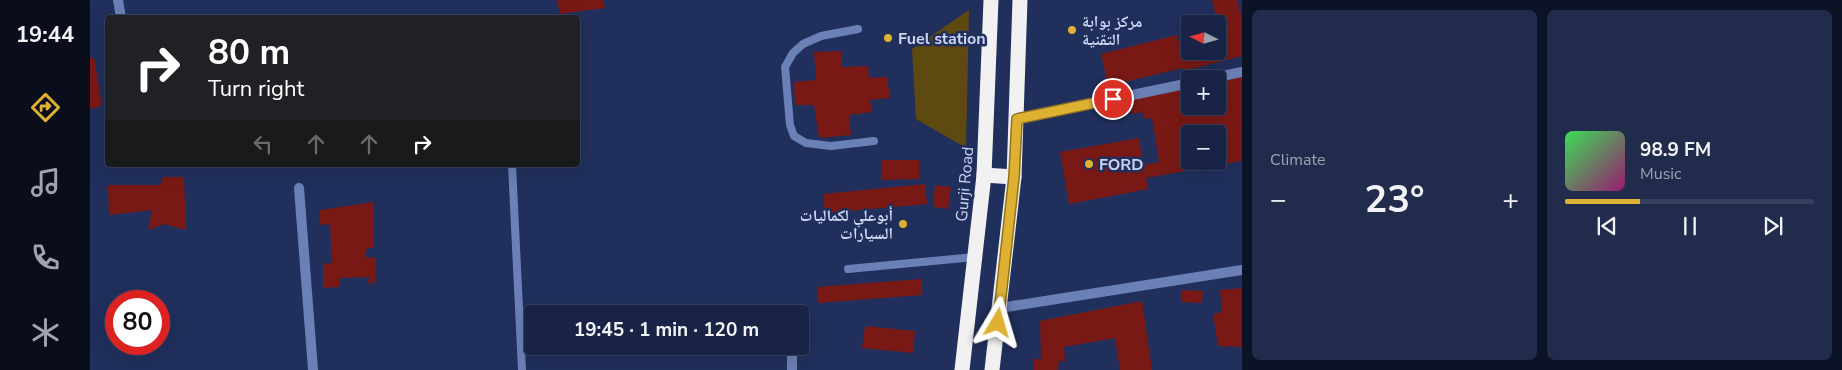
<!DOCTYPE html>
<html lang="en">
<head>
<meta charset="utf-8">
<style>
	:root { --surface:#182345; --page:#212b4c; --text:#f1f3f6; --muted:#9fa4b3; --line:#36405e; --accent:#deb133 }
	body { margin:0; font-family:"Nunito Sans","Noto Naskh Arabic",sans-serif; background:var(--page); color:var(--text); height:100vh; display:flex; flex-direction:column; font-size:19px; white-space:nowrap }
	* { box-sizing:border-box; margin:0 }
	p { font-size:16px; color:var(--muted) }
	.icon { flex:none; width:28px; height:28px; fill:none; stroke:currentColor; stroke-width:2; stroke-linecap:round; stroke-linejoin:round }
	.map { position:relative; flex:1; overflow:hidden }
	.sheet { display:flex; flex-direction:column; gap:10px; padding:10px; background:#0d1326; width:600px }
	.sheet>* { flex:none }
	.guide { position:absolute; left:15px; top:15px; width:475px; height:152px; border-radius:5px; box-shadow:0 5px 20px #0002,0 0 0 1px var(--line); background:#202124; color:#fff; overflow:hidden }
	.needle { width:32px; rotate:276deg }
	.fabs { position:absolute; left:1091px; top:15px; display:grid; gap:10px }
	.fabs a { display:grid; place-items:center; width:45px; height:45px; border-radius:5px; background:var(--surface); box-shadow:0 5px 20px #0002,0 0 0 1px var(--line); font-size:25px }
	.speed { position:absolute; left:15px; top:290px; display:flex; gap:10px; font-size:25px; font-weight:700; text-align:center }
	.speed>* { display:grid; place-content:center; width:65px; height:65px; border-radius:50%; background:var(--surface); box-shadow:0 5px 20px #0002,0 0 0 1px var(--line); line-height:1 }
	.speed .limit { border:8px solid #d22; background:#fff; color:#111 }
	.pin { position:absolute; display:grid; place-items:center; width:42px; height:42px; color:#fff; margin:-21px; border:2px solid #fff; border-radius:50%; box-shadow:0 1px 5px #0007 }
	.me { position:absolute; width:55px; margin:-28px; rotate:7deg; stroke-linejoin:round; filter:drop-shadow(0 0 4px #0008) }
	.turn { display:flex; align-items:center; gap:18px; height:105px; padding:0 20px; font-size:22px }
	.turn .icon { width:65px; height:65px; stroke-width:2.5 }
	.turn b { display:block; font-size:35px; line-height:42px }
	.lanes { display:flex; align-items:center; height:48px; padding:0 20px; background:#0003; justify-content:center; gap:25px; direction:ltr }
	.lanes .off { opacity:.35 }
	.big { font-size:38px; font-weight:700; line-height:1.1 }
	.sheet .card { flex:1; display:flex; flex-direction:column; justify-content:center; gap:8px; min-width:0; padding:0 18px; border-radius:8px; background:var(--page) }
	.song { display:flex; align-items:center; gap:15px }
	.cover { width:60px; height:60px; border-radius:8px; background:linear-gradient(135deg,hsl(130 70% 55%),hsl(320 70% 35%)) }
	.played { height:5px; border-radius:2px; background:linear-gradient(90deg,var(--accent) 30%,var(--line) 30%) }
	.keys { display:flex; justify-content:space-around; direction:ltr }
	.heat { display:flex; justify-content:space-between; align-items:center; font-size:28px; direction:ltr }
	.sheet .tiles { flex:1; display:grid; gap:10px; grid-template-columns:repeat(2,1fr) }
	.trip { position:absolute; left:434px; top:305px; width:285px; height:50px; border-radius:5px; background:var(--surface); box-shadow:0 5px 20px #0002,0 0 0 1px var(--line); font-weight:700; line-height:50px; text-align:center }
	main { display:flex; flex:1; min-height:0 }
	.tab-bar { display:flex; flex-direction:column; width:90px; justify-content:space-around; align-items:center; background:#0a0e1c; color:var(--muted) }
	.tab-bar .icon { width:35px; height:35px }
	.tab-bar .on { color:var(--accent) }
	.tab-bar b { font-size:22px; color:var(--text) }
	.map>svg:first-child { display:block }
	.green { fill:#5e4911 }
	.building { fill:#791916; fill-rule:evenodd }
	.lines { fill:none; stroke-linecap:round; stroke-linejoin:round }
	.lane { stroke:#6b80b6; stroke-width:8 }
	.street { stroke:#6b80b6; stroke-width:10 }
	.highway { stroke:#f1f1f1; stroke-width:15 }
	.route-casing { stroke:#907321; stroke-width:12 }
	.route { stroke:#deb133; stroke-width:9 }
	.poi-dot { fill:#deb133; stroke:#202f5c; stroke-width:2 }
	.labels { text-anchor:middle; stroke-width:5; stroke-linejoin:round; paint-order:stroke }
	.poi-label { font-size:16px; font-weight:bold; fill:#cad6f2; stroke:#202f5c; text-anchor:start }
	.street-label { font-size:16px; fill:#cad6f2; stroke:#202f5c }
</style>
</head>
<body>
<main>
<nav class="tab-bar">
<b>19:44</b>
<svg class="icon on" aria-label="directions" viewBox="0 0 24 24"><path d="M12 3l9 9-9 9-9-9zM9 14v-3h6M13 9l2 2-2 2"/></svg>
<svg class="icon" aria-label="music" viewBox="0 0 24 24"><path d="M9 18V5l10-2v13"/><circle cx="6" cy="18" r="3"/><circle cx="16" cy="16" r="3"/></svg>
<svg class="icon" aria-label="phone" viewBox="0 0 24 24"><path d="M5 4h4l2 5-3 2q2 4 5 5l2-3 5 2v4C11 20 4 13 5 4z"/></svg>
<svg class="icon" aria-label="climate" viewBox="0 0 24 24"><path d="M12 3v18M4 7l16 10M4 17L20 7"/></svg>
</nav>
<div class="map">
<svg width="1152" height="370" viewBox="0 0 1152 370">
	<rect width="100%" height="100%" fill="#202f5c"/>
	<polygon class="green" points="879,10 876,148 826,119 822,49"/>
	<g class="building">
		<polygon points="467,0 513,0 515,8 470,14"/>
		<polygon points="1122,0 1147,0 1152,19 1152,56 1094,71 1093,68 1018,86 1011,54 1087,35 1088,41 1100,38 1100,51 1128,51 1128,31 1129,30"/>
		<polygon points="751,51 752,67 778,66 779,78 797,77 800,98 780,100 782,112 759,115 761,135 729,138 724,105 705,105 704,82 726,80 724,52"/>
		<polygon points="4,57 12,106 0,109 0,58"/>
		<path d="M1152,76V161L1056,178L1058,189L979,204L970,152L1049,138L1053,165L1069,162L1062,118L1054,119L1052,112L1042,114L1039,97L1100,86V106H1128V81ZM1100,134H1128V161H1100Z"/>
		<polygon points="791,160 829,160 829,179 791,180"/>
		<polygon points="73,177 94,177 96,230 74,224 58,230 62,210 19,215 18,185 70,185"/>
		<polygon points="835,184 837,204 735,213 733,194"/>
		<polygon points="845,185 861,187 858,209 843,207"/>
		<polygon points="284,202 283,248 277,248 275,257 286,258 285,282 278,284 279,277 250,278 250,287 233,288 233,263 242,264 240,224 229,225 230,210"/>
		<polygon points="831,279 832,295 728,303 727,287"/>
		<polygon points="1152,288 1152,347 1128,346 1123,314 1132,312 1130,290"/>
		<polygon points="1091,290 1113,291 1112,303 1091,302"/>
		<polygon points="1052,301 1062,370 1030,370 1025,338 974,347 975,362 969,360 968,370 943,370 944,359 951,359 950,321"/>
		<polygon points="775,326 825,331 823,353 772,348"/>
	</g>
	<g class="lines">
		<g class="lane">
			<polyline points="768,29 731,36 713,44 703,53 695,67 700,125 704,136 716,143 741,146 784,141"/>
			<polyline points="422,165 432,370"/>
			<polyline points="758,269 885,257"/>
		</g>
		<g class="street">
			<polyline points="28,0 31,18"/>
			<polyline points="1118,79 1152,72"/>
			<polyline points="927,119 1100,83"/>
			<polyline points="209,188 223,370"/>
			<polyline points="910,308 1152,270"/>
			<polyline points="702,370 702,346"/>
		</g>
		<g class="highway">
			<polyline points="894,175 924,177"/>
			<polyline points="872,370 894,175 901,0"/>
			<polyline points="902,370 924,177 930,0"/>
		</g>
	</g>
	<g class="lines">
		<g class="route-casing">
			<polyline id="route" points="908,323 924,177 927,119 1023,99"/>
		</g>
		<use href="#route" class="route"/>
	</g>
	<g class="poi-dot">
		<circle cx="982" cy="30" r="5"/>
		<circle cx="798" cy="38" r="5"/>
		<circle cx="999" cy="164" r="5"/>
		<circle cx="813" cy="224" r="5"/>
	</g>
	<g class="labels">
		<g class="poi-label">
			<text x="992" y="27">مركز بوابة<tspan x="992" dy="18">التقنية</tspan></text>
			<text x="808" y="44">Fuel station</text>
			<text x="1009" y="170">FORD</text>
			<text x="803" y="221" text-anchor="end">أبوعلي لكماليات<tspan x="803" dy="18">السيارات</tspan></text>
		</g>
		<g class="street-label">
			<text transform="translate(874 184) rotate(-85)" y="6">Gurji Road</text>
		</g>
	</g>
</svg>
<div class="fabs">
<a><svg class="needle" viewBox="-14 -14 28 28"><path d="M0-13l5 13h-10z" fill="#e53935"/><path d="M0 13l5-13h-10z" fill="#9fa4b3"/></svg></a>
<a>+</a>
<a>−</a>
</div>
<div class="speed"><div class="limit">80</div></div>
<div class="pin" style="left:1023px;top:99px;background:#d93025"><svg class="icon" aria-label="arrive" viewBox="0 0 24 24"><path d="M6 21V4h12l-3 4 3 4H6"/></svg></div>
<svg class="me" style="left:908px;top:323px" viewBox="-20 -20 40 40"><path d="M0-17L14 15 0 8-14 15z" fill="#deb133" stroke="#fff" stroke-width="4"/></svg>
<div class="trip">19:45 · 1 min · 120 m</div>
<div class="guide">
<div class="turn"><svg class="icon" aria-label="right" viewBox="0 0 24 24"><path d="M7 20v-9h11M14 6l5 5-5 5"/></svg><div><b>80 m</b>Turn right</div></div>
<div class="lanes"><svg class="icon off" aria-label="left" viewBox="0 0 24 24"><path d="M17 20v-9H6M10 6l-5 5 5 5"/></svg><svg class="icon off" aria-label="ahead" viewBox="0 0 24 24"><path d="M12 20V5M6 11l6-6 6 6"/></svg><svg class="icon off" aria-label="ahead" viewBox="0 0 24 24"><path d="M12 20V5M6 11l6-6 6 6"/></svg><svg class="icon" aria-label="right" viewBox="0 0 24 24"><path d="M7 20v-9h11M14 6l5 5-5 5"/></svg></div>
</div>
</div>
<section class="sheet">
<div class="tiles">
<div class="card"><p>Climate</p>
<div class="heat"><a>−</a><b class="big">23°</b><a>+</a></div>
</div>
<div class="card">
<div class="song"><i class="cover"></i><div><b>98.9 FM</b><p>Music</p></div></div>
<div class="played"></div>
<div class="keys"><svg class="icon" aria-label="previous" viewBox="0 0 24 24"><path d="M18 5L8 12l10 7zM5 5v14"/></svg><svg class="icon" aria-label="pause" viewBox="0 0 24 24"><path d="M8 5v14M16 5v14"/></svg><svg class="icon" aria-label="next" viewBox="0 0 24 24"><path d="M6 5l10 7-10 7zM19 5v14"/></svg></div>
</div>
</div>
</section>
</main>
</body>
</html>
